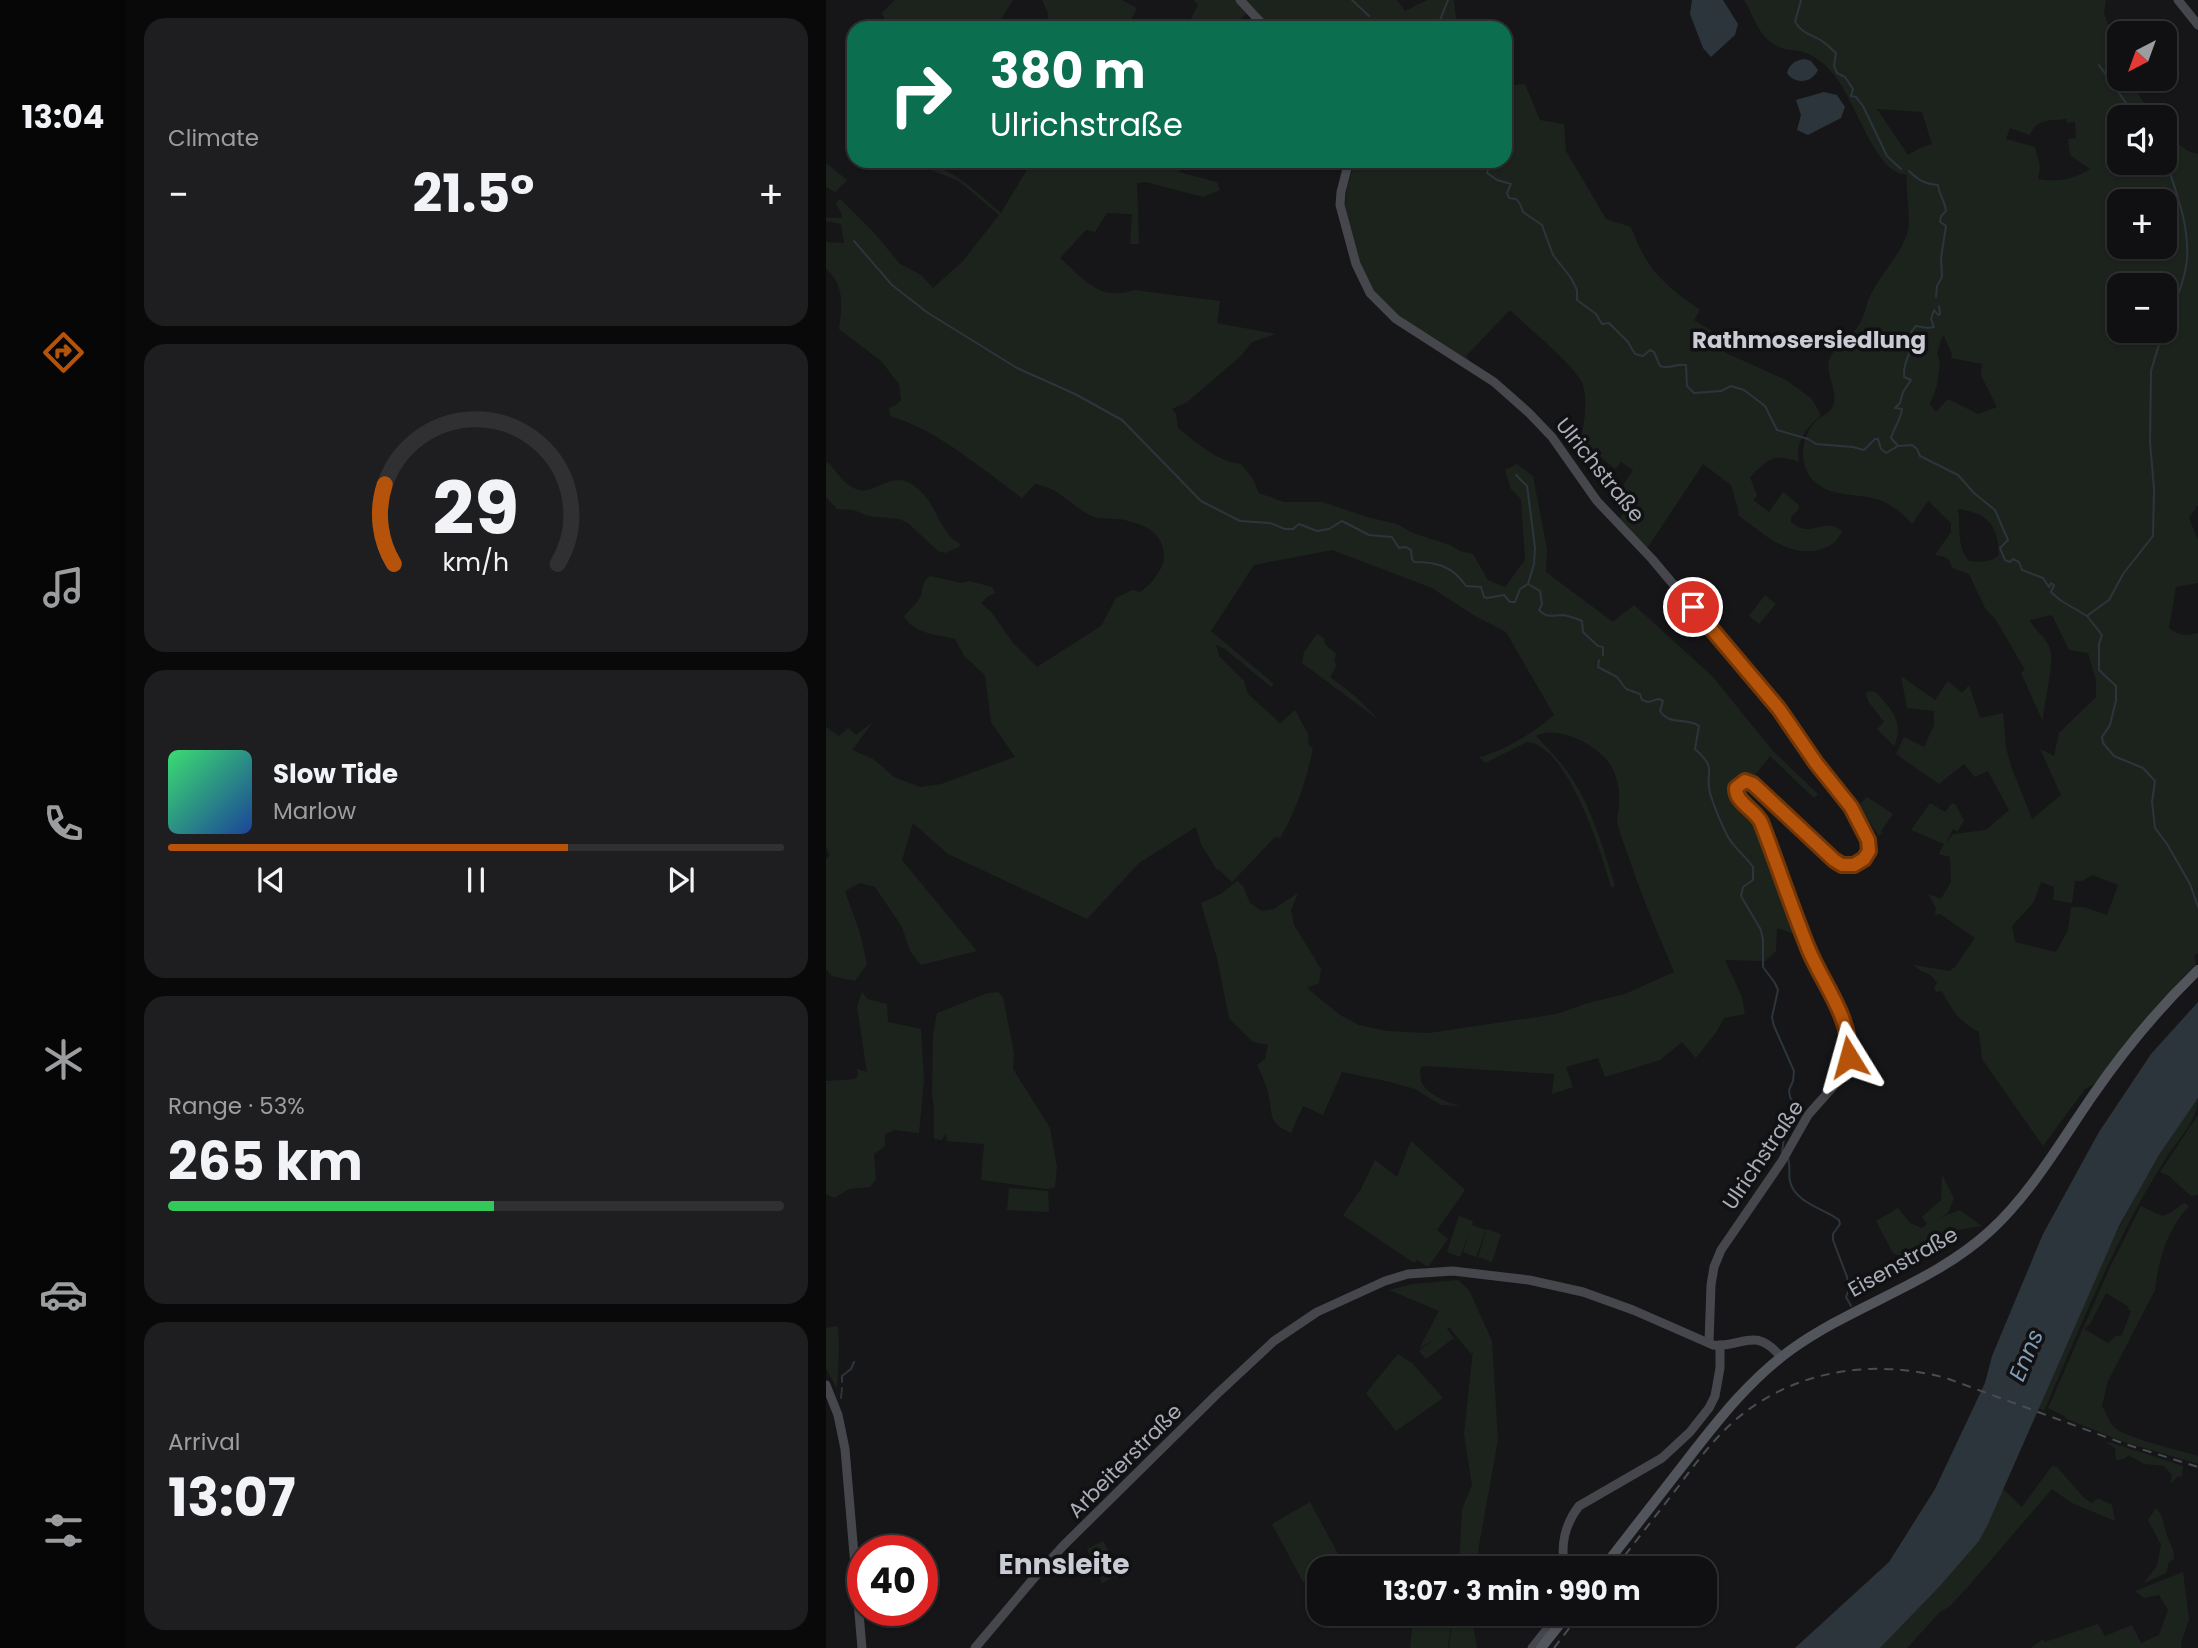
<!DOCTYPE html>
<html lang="en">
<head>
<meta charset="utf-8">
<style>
	:root { --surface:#101012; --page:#1e1e20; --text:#f1f3f6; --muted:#9c9d9f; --line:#303032; --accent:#b45309 }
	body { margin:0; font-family:Poppins,sans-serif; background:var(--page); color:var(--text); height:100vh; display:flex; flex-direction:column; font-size:26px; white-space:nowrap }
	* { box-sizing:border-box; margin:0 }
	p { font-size:23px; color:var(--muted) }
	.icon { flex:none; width:38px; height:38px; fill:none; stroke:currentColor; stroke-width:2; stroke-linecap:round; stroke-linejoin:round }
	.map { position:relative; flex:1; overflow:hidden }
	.details { display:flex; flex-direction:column; gap:18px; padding:18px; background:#09090a; width:700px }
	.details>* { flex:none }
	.banner { position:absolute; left:21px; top:21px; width:665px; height:147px; border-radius:21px; box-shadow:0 2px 5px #0004,0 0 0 2px var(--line); background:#0b6e4f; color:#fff; overflow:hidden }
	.needle { width:46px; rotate:221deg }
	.buttons { position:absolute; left:1281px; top:21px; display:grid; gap:14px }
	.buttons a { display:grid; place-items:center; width:70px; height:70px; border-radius:14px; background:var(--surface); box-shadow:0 2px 5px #0004,0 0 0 2px var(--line); font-size:35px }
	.speed { position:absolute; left:21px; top:1535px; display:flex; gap:14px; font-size:35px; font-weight:700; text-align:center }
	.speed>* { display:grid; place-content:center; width:91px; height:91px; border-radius:50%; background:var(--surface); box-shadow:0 2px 5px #0004,0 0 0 2px var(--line); line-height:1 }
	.speed .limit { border:10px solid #d22; background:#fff; color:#111 }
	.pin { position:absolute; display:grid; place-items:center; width:60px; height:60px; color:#fff; margin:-30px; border:4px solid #fff; border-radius:50%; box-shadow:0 2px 7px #0007 }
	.me { position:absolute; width:77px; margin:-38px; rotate:352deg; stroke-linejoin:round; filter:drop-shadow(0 0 5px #0008) }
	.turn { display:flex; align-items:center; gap:24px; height:147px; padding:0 28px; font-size:32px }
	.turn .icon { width:91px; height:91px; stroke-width:2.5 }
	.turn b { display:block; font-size:49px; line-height:60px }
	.big { font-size:52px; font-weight:700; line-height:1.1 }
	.details .card { flex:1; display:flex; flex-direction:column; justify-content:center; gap:10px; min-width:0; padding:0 24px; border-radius:21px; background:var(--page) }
	.details .dial { align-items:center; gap:0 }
	.dial svg { height:182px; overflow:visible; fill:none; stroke:var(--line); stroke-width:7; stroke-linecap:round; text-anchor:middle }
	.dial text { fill:var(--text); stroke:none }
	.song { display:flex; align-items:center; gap:21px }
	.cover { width:84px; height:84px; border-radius:10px; background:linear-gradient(135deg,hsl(140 70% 55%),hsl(220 70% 35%)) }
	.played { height:7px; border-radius:4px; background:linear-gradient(90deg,var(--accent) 65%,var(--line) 65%) }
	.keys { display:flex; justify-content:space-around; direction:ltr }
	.heat { display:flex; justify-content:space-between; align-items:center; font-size:38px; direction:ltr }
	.charge { height:10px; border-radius:5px; background:linear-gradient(90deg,#34c759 53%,var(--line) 0) }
	.trip { position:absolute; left:481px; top:1556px; width:410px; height:70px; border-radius:21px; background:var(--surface); box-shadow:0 2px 5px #0004,0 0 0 2px var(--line); font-weight:700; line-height:70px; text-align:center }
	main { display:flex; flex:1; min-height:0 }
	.tab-bar { display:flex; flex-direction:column; width:126px; justify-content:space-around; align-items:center; background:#060607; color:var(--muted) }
	.tab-bar .icon { width:49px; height:49px }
	.tab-bar .active { color:var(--accent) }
	.tab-bar b { font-size:32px; color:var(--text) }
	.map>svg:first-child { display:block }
	.green { fill:#1c231d; fill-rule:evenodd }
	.water { fill:#2c353c }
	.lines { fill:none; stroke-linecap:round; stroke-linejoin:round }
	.stream { stroke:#2c353c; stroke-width:2 }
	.secondary { stroke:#45474d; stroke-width:9 }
	.primary { stroke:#53555c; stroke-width:10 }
	.rail { stroke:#4a4c52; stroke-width:2; stroke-dasharray:9 7; stroke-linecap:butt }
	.route-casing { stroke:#753606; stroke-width:18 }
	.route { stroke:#b45309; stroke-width:12 }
	.labels { text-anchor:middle; stroke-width:7; stroke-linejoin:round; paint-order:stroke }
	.street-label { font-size:21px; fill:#a8adb8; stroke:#111113 }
	.neighbourhood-label { font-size:23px; font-weight:bold; fill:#c9ccd4; stroke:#111113 }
	.water-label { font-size:23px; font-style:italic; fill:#7f9bb3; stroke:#111113 }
	.district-label { font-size:28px; font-weight:bold; fill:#c9ccd4; stroke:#111113 }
</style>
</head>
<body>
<main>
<nav class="tab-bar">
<b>13:04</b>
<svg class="icon active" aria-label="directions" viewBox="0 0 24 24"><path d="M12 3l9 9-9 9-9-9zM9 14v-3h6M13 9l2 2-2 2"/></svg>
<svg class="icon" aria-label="music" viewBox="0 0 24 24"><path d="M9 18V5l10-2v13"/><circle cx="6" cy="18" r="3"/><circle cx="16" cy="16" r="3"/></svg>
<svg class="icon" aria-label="phone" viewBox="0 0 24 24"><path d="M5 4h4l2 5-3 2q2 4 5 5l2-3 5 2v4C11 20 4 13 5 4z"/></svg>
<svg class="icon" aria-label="climate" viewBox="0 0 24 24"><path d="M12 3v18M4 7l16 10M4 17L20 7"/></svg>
<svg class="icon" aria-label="car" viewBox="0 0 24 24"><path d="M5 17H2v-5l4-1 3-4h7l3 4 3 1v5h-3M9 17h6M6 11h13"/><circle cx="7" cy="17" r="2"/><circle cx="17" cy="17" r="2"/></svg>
<svg class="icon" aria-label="filters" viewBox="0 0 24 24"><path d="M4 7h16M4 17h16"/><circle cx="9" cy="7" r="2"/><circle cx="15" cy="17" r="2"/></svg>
</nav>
<section class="details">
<div class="card"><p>Climate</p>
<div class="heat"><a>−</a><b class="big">21.5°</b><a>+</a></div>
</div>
<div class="card dial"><svg viewBox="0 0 100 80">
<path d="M14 69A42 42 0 1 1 86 69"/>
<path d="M14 69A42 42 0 0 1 10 34" stroke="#b45309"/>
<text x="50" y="56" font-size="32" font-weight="700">29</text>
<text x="50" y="72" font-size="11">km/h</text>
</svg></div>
<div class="card">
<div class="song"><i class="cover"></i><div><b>Slow Tide</b><p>Marlow</p></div></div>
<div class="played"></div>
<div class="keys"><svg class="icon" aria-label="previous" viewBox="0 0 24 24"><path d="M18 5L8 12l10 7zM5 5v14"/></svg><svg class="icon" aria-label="pause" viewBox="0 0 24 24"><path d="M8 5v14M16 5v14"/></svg><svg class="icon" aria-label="next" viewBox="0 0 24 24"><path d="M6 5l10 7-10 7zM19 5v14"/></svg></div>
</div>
<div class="card"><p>Range · 53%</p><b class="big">265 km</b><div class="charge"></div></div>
<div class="card"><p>Arrival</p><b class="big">13:07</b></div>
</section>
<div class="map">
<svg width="1372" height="1648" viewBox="0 0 1372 1648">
	<rect width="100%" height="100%" fill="#161618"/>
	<g class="green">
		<polygon points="69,0 187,0 169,28 63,28 56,13"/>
		<polygon points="216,0 296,0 311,8 303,24 311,28 227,28 221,25 222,13"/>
		<polygon points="368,0 409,0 421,13 410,23 409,28 360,28 372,5"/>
		<polygon points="418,0 571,0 579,11 601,0 628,0 631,28 444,28"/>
		<path d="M918,0H1280L1278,13L1293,56V79H1303L1327,117H1293V163H1339V134L1362,151L1372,154V505L1363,518L1372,540V583L1350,587L1343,628C1354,636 1360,636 1372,633V953L1368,956L1370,964L1357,977L1271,1082L1259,1089L1217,1146L1156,1059L1153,1032C1132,1020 1127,1012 1116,991L1110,992L1108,987L1111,983C1104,970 1096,975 1088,965L1123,971L1129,967L1149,938L1114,914L1109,915L1110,908L1102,894L1115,899L1125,882L1124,857L1113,854L1118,844L1085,830L1104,803L1119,812L1126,803L1130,805L1138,821L1131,832L1127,829L1119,844L1127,834L1160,830L1183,810L1162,771L1149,777L1138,764L1113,784L1070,754L1078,737L1098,747L1108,725V711L1081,708L1075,676L1109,700L1122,681L1136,693L1143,685L1154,718L1177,713L1180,748L1185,766L1206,819L1235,795L1214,749L1228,756L1233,733L1270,697V680L1262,653L1243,650L1226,615L1204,620C1208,630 1219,636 1223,646C1230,661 1217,703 1217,722L1195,673L1199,670L1170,620L1159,608L1143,574L1126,568C1124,558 1119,556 1109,555L1125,532V523L1102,501L1086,524C1078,515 1068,506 1056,501C1034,492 1003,499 986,479C972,463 975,437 990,421C995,416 1002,415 1006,408C1014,392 999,376 1003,360C1008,347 1023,339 1031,328C1039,318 1039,305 1045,294C1055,274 1074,255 1081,234C1086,214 1079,195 1081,175C1074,174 1067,171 1062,166C1040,143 1029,103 1009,76C999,64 989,55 974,51C967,50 959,50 953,47C933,39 928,16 918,0ZM1051,109L1096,112L1106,144L1094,148L1082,155ZM1240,119L1241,123L1249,122L1250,138L1242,139L1244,155L1264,169C1247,180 1232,182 1212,179L1214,167L1209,147L1180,139L1184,128L1204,135C1210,118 1225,121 1240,119ZM1293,201H1339V247H1293ZM1293,285H1339V331H1293ZM1118,336L1126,354L1125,358L1156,364L1155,375L1171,407L1152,414L1122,399L1110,412L1104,404L1111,385L1114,364L1111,353L1116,337ZM1132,509C1162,513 1172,525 1173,555C1164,563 1154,562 1143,561C1130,546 1135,528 1132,509ZM1266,875L1292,885L1281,915L1258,907H1245L1242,930L1230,952L1189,942L1186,926L1208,902L1215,882L1228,887L1227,900L1246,903L1249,881H1256Z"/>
		<path d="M699,84L714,120L738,124L740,151L780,219L805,227C821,270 836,283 874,310L868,320L886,331L889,348L960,380L986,399L995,415C980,429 969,441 973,462C946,453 943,459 924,477L931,496L927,500L943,512L957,492L973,505L972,510L965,517V522C986,540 996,516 1016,531C1012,541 1005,546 996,549C963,559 936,533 911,514L913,513L905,485L877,464L820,550L793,520L799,509L787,500L807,470L795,462L789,469L755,440C758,424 762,401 757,385C752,368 699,325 684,310L640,356L644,361L576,320L546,292L530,252L519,206L521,188L529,161H679V86Z"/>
		<path d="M82,161C120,161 148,190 175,213L206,161H354L353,172L391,182L394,190L377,197L320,182L311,183L313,244H304L306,214L281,213L269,232L260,230L234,258C258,279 273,302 308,290L394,301L391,323L450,334L426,342L414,357L361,402L346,409L350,414L352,428C371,443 390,461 415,464L427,479L433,493L458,502H496L541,517L571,524L587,533L624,545L634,551L647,554L662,580L679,587L699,560L695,499L685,489L679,470L691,464L707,476L721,549L720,572L787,622L808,605L886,676L947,751L992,794L988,798L944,756L926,779L920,778C914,783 903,789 906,799C910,808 924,812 928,822C946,857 957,897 969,934L951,928L950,951L939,961L899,960L916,997L919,1014L898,1018L891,1031L870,1058L856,1042L834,1060L779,1077L772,1058L740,1067L747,1087L726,1094L728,1074L598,1066L594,1069C594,1070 595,1080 595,1081C600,1094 622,1103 634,1106L615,1105L589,1089L564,1082L516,1072L497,1115L477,1106L465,1133C443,1123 447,1119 443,1097C441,1086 436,1075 431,1065L439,1059L442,1045L427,1042L403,1018L391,958L375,903L395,894L411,881L417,886L424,903L436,911L448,909L472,893L465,910L468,925L495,969L493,983L481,988L514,1015L533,1025L561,1031L603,1033L731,1014L762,1003L799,994L848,972C832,933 814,893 801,852C798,843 793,832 791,821C791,816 793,811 793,805C794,791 792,777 784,764C772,745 730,724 710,736C721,748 734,760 743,774C766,807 777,848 789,886L785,887C776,853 741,744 701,742L659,763L653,757C677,752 710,731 728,715L680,632L649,616L606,588L506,550L428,565L385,631L448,684L445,687L399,649L390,645L393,656L418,681L422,694L454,723L469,710L482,734L483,746L487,748C481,779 470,811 454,838L449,837L406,882L392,869L391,870L375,844L370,827L313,863L261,919L122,854L87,823L76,860L151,951L95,965L84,951L76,927L49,887L34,883L19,891L34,933L41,964L29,981L6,976L0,969V859L4,856L0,847V727L13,736L22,728L30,735L47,722L26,750L47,759L68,777L94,787L115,784L189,757L165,722L159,675L138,656L129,639C112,635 86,633 78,616C83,610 91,604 94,597C98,588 95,582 104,576L135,583L144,581L166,587L169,593L161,597L155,603L166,613L187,643L211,667L275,626L290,598L306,590L314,592C324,586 338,569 338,557C338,531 316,523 293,519C285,518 273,520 266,516C245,506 234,488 209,484L196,498C154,468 114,431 64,416L63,408L70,405L75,400L73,384L55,361L13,329C16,307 19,284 0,269V242L18,243L15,224L0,221V218H16L15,213L10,203L14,199L50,235L74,264L95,275L107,288L137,261L173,215L133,181Z"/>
		<polygon points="0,163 21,180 9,192 0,187"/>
		<path d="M2,462C10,471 18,485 30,489C48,497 65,469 87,485C112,502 111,531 134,544L133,547L119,553L112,551L82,523L73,519L42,516L28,510L11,509L0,497V463Z"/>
		<polygon points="939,595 950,604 933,624 923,616"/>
		<polygon points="491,634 498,638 499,644 510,654 508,662 511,665 504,677 529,696 553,720 476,663 478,652"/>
		<path d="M1042,691L1049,692C1065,707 1079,724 1068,746L1051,729L1058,722L1042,701L1040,694Z"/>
		<polygon points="1041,797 1067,814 1055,831 1057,832 1053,836 1032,806"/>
		<polygon points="36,992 41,999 61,1004 62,1022 95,1029 98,1080 93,1133 69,1130 59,1134 59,1146 48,1154 50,1179 44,1187 23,1189 8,1198 0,1194 0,1081 29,1079 32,1075 31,1069 41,1072 31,1007"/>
		<polygon points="172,992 177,997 188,1053 187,1069 224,1128 231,1167 229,1187 221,1189 155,1180 158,1144 121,1141 120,1133 116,1140 108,1139 108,1107 106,1095 107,1035 111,1013 162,993"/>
		<path d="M1372,1098C1372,1121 1352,1139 1340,1158C1290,1237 1255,1325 1218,1411L1212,1408C1258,1301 1302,1192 1372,1098Z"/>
		<polygon points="1372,1115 1372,1195 1365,1196 1343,1176 1334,1172"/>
		<polygon points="585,1141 639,1190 611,1230 622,1239 602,1267 591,1260 588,1263 517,1215 535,1189 549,1160 571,1177"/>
		<polygon points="1116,1175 1128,1198 1122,1213 1113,1218 1134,1210 1156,1226 1125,1231 1104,1244 1106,1249 1084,1261 1067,1253 1050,1221 1072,1208 1084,1223 1096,1228 1101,1224 1096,1217 1115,1200"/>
		<polygon points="183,1188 222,1191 223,1212 181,1210"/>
		<path d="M1358,1203L1363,1206C1342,1228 1332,1260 1329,1290L1282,1381L1276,1406C1280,1412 1282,1420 1287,1426C1295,1437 1356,1451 1372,1456V1464L1295,1441L1239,1418L1240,1417L1222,1408L1284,1267L1315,1206L1336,1216L1344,1213ZM1280,1293L1303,1307L1302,1309L1305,1311L1296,1335L1290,1336L1282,1343L1258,1329L1264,1324Z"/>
		<polygon points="633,1216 647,1221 646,1225 660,1230 650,1257 637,1252 644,1230 634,1257 621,1252"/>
		<polygon points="661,1229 675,1234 666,1262 652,1257"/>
		<polygon points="632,1280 643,1290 666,1341 672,1440 653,1545 651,1568 633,1568 636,1509 646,1485 638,1434 647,1350 645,1354 623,1327 621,1329 628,1338 600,1359 593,1351 610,1338 593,1349 613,1311 563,1290 587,1284"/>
		<polygon points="12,1326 13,1351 11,1389 0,1368 0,1328"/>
		<polygon points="572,1354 586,1363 617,1398 570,1431 540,1393"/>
		<polygon points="1283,1442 1357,1466 1356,1477 1352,1476 1344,1484 1346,1475 1338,1466 1318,1464 1302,1455 1298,1459 1290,1460 1289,1448 1281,1443"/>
		<polygon points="1226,1466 1231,1467 1258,1498 1266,1503 1272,1498 1286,1505 1289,1521 1246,1503 1226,1489 1139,1590 1124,1606 1114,1612 1081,1648 1054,1648 1114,1586 1153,1541 1177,1489 1196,1507"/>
		<polygon points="484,1502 519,1567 494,1568 493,1576 477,1582 446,1524"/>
		<path d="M1330,1508C1339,1517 1337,1525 1341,1536C1345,1545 1348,1549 1348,1559L1343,1562L1340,1573L1318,1583L1331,1566L1335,1545L1322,1520Z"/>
		<polygon points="277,1541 295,1574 276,1583 261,1549"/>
		<polygon points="1357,1572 1363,1620 1355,1643 1356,1648 1205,1648 1217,1639 1219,1642 1272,1624 1279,1636 1306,1625 1315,1643 1333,1635 1342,1610 1333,1595 1318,1598 1309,1591"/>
		<polygon points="588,1614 626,1614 622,1648 584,1648"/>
		<polygon points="627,1614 648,1614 647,1624 651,1648 623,1648"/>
	</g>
	<g class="water">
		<polygon points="866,0 897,0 912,24 909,35 885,57 877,48 864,14"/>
		<path d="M979,59L985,61L992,70C986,83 969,85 961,73C964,63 970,60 979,59Z"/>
		<polygon points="998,92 1011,95 1019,107 1015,118 982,135 971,130 975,115 970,100"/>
		<polygon points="1372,1002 1372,1098 1333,1155 1293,1226 1162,1524 1153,1541 1114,1586 1054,1648 969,1648 1063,1562 1109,1489 1159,1383 1166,1356 1217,1234 1273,1132 1325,1054"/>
	</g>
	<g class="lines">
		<g class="stream">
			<polyline points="526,0 543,16"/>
			<path d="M975,0L969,22C979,37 989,34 1000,44C1004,47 1006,50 1010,53L1008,66L1011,73L1019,77L1027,89L1025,96L1030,97L1037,106L1061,156L1075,169"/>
			<polyline points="551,24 556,28"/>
			<polyline points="611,28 622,0"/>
			<polyline points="1273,65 1310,117"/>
			<path d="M662,161L664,165L661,173L671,180L685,184L681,193L683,198L690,199L694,204L697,212L716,225L727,255L745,278L751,290V300L770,314L776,324L783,323L802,342L809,354L817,356L824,350L828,352L834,366C845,370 849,363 860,365L861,386L868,393L895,391L905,386L918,390L939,406L951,430L982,439L990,444L1027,447L1038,450L1049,439H1052L1055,449L1060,453L1072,446L1086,445L1091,449L1094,456L1132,475L1148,493L1169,510L1182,540L1174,548L1179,560L1184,562L1187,559L1193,562L1196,570L1217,578L1223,587L1225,583L1228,585L1225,592L1234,600L1261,616L1276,635L1273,644V670L1290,686V700L1284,725L1276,737L1277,743L1288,756L1317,768L1329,781L1326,802L1329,828L1341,844L1364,884L1372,907"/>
			<path d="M1339,162L1342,167C1352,197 1363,227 1361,259C1359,281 1348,306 1339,326"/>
			<path d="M1083,171C1092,180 1099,184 1112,185C1113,195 1119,201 1120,211L1115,216L1114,222L1120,226L1115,258L1116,277L1111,286L1110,297"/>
			<path d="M28,241L66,285L102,313L191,368L249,394L296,420L375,501L414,521L444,523L459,529H467L473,524L491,531L503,529L516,521L543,535L566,537L573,548L580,547L585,550L586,559L588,562C610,562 627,566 640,586L655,587L658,597L661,598L678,595L684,602H689L694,589L702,584"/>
			<path d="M1072,446L1065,438C1068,427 1075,420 1076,409L1069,408L1074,403L1077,392L1085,380L1078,377C1077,362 1084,354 1089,340L1085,332L1090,326L1102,328L1108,327L1105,319L1108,310L1112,315L1114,314L1113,306"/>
			<path d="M690,475L701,486L702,493L709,548L708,564L702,584L714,591L716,604L713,610C722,619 726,615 737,615C743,616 751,619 756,621L757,632L772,646L777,647V655"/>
			<polyline points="1262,615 1283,600 1297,574 1327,536 1328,489 1324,442 1325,371 1337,331"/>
			<path d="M773,660L772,667L791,677L800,689L814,694L816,700L822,702L833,699L837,701L834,711C844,726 860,717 873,726L869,749C893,771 878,769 884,793C888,806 894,821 900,833C906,847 919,855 927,867V880L917,887L915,896L935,930L937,940V967L949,983L952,990L946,1017L948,1026L968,1071L967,1081L963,1090L964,1097L969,1106L968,1112L959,1131L956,1152"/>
			<path d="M962,1159C965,1166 962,1173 964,1181C968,1202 998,1209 1013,1220L1014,1224L1007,1234V1240L1021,1277L1023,1289L1020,1297L1025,1306"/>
			<polyline points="16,1382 16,1376 25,1369 28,1362"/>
			<polyline points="15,1398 16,1388"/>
		</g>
		<g class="secondary">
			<polyline points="414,0 440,28"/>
			<polyline points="1352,0 1372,25"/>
			<path d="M523,161L515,192L514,205L530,264L544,293L570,319L668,382L703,413L726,437L771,501L826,559L952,709L990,763L1025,807L1042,840L1043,847L1041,855L1032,864L1020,866L1008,860L927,784L919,781L910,787C910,802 928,809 935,822L983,951L1015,1015L1021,1035L1023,1057L1020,1069L1014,1079L982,1115L956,1161L895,1250L888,1267L885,1285L883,1343"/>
			<polyline points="0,1385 12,1415 19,1449 36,1648"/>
			<path d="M739,1568C734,1546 739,1524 753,1506L836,1458L864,1432L883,1408L889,1396L894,1368V1345"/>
			<path d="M149,1648L208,1578L237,1546L390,1395L448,1341L491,1312L559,1281L582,1274L627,1271L703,1280L757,1292L807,1310L887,1345C917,1348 928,1325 955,1357"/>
			<polyline points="706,1648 733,1614"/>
		</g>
		<g class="primary">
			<path d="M777,1568C805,1532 833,1496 861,1460C893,1419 924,1379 966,1349C1029,1304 1108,1283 1165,1230C1206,1192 1235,1141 1267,1095C1298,1050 1333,1008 1372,970"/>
			<polyline points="715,1648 742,1614"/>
		</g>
		<g class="rail">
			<path d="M789,1568C810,1541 831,1514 852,1487C869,1464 886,1441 907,1422C966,1370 1046,1358 1120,1378L1299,1444L1372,1467"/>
			<polyline points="728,1648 754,1614"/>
		</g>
	</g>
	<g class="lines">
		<g class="route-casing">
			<path id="route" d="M867,607L953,709L990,763L1025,807L1042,840L1043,851L1038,859L1028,865H1016L1008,860L927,784L919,781L910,788C909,802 928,809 935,822C951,863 965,906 982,948C996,983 1025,1016 1023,1057"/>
		</g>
		<use href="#route" class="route"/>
	</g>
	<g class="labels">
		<g class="street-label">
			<text transform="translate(774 470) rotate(51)" y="7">Ulrichstraße</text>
			<text transform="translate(937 1155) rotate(-56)" y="7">Ulrichstraße</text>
			<text transform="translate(1077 1262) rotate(-29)" y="7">Eisenstraße</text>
			<text transform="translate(299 1461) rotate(-45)" y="7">Arbeiterstraße</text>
		</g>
		<g class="neighbourhood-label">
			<text x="983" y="348">Rathmosersiedlung</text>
		</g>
		<g class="water-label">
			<text transform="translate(1200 1355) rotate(-67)" y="8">Enns</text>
		</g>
		<g class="district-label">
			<text x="238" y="1574">Ennsleite</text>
		</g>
	</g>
</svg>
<div class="buttons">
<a><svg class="needle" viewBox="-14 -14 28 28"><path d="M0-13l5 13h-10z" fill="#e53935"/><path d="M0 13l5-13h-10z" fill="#9c9d9f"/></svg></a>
<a><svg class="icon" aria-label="sound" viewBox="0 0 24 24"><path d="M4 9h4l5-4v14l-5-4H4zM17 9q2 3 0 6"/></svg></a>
<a>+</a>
<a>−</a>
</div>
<div class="speed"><div class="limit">40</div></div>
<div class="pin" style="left:867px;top:607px;background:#d93025"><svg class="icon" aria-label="arrive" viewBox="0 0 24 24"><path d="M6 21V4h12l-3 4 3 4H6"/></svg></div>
<svg class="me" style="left:1023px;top:1057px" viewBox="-20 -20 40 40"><path d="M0-17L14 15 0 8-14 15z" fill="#b45309" stroke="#fff" stroke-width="4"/></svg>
<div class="trip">13:07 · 3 min · 990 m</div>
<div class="banner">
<div class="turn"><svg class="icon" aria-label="right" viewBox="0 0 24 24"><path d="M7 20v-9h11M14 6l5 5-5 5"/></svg><div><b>380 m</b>Ulrichstraße</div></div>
</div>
</div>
</main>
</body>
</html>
